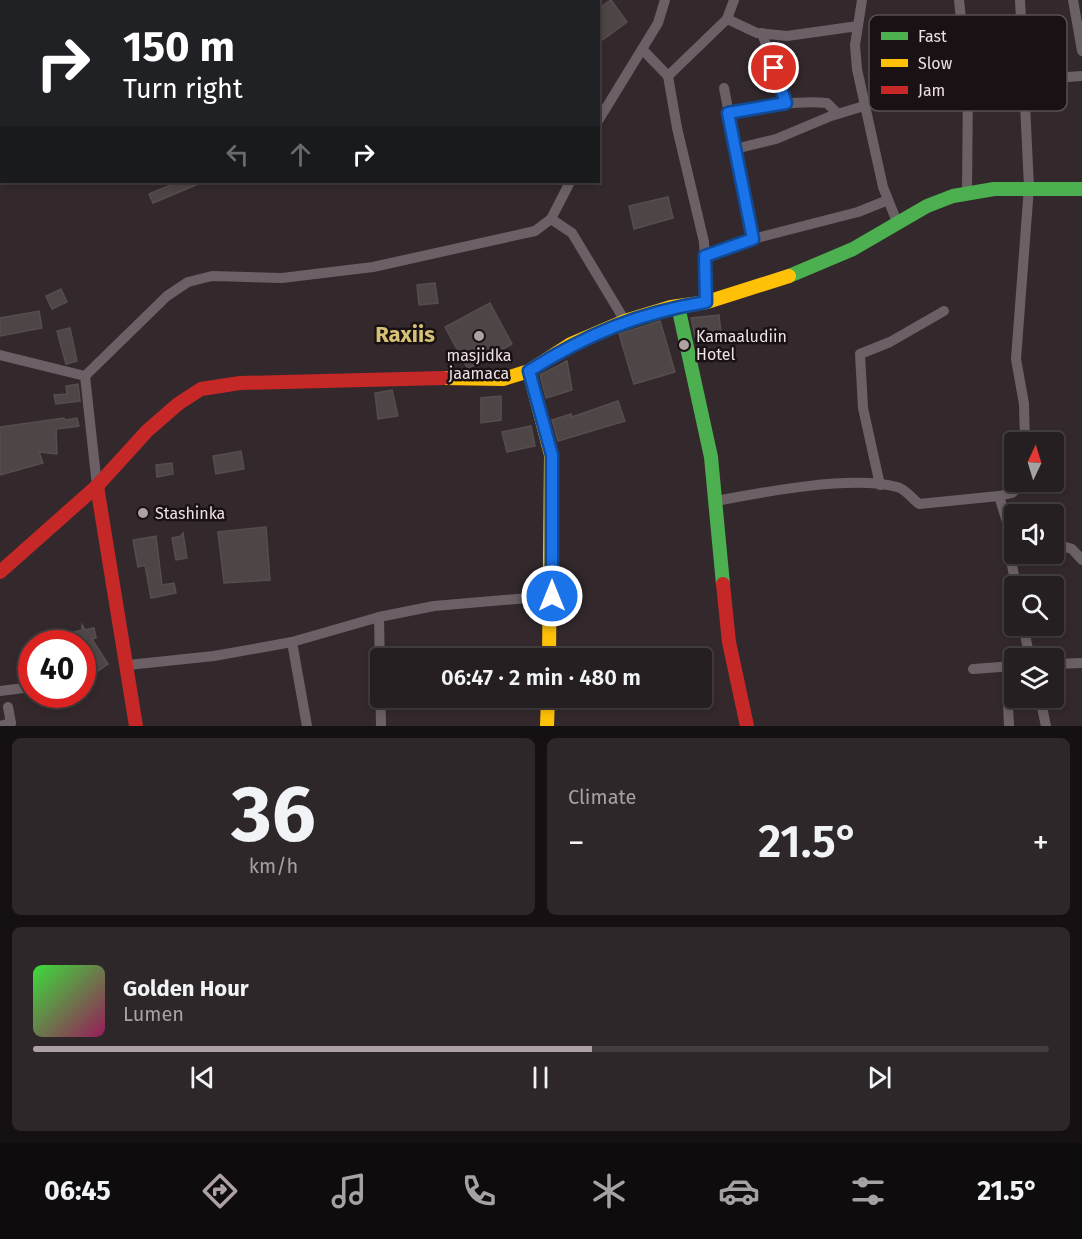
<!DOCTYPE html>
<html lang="en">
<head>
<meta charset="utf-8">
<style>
	:root { --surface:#261f21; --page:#2e272a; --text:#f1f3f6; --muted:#a4a2a5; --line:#423d3f; --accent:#ada1a4 }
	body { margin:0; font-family:"Fira Sans",sans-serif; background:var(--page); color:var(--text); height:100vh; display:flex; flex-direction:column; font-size:22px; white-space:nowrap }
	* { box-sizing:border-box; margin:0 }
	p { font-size:20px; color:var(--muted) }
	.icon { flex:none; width:33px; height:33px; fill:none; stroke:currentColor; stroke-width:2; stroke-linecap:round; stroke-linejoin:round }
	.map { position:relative; height:726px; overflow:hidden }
	.sheet { display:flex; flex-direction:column; gap:12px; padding:12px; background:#151112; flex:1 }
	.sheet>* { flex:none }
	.guide { position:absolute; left:0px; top:0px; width:600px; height:183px; box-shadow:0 3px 9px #0003,0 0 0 2px var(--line); background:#202124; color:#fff; overflow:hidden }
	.needle { width:39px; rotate:4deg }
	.buttons { position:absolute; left:1004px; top:432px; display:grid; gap:12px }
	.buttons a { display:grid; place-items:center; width:60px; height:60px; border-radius:6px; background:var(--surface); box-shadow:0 3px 9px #0003,0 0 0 2px var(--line); font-size:30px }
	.speed { position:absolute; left:18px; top:630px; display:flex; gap:12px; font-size:30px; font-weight:700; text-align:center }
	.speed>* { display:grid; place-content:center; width:78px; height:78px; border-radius:50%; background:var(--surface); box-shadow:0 3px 9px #0003,0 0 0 2px var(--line); line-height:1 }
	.speed .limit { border:9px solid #d22; background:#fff; color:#111 }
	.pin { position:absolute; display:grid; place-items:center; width:51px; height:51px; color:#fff; margin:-26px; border:3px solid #fff; border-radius:50%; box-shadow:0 2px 6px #0007 }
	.me { position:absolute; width:66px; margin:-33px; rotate:0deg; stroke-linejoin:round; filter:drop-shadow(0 0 4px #0008) }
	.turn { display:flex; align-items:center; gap:21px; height:126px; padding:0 24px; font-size:27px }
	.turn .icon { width:78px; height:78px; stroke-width:2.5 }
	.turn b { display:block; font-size:42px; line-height:51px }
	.lanes { display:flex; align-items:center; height:57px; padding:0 24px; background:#0003; justify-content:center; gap:30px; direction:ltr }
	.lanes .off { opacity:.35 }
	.big { font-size:45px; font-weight:600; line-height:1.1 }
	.sheet .card { flex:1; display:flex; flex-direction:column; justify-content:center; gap:9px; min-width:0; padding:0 21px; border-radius:9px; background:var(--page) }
	.sheet .dial { align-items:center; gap:0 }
	.dial b { font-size:78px; line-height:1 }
	.song { display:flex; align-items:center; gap:18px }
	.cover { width:72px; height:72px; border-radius:9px; background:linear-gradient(135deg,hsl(120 70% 55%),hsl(330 70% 35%)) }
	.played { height:6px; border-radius:3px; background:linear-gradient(90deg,var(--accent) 55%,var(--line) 55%) }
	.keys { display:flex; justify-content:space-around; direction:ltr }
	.heat { display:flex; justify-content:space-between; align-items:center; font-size:33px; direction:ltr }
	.sheet .tiles { flex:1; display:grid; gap:12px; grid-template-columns:1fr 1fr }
	.card:last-child { grid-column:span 2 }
	.trip { position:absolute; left:370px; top:648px; width:342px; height:60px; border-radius:6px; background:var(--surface); box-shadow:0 3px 9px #0003,0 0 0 2px var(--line); font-weight:600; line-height:60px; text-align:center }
	.tabs { display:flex; height:96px; justify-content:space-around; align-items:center; background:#0f0c0d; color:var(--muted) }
	.tabs .icon { width:42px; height:42px }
	.tabs .active { color:var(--accent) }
	.tabs b { font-size:27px; color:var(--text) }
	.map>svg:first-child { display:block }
	.water { fill:#744775 }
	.building { fill:#4e4646; stroke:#564d4e; stroke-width:1.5 }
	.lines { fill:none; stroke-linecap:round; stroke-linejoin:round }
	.street { stroke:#6b6066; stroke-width:10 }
	.fast { stroke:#4caf50; stroke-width:14 }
	.slow { stroke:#ffc107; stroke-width:14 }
	.jam { stroke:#c62828; stroke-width:14 }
	.route-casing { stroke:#114b97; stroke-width:15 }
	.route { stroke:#1a73e8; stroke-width:10 }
	.poi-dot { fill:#ada1a4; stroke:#191113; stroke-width:2 }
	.labels { text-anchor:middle; stroke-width:5; stroke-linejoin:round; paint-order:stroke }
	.poi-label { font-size:16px; fill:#eee1e4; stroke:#191113; text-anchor:start }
	.district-label { font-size:22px; font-weight:bold; fill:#d5c275; stroke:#191113 }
	.key { fill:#191113; stroke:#594f52; stroke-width:1.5 }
	.key-label { font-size:16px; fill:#eee1e4 }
</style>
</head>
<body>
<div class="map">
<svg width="1082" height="726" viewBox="0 0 1082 726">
	<rect width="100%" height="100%" fill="#33292c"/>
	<polygon class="water" points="0,0 192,0 2,2 0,136"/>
	<g class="building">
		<polygon points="611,0 627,22 598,43 598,5 602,6"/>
		<polygon points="178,182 203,182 153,203 149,194"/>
		<polygon points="668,197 673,218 634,229 629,206"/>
		<polygon points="435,283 438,303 419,305 417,285"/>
		<polygon points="61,289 67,302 52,309 46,296"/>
		<polygon points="490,303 512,344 468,369 445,327"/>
		<polygon points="39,311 42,328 0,336 0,318"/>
		<polygon points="719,315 721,334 695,337 691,318"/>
		<polygon points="660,321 675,372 634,384 619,334"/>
		<polygon points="70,328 77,361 66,364 57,331"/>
		<polygon points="567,361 572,390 546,398 540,375"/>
		<polygon points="78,384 80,401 56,404 54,395 67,394 66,386"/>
		<polygon points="392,390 398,416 378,419 375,393"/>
		<polygon points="501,396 501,420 481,423 481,398"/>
		<polygon points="618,401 625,421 558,441 552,420 571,414 572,417"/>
		<polygon points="64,418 65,420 77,418 79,426 56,429 57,454 39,452 43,463 0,475 0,427"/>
		<polygon points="531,426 535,446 507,452 502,432"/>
		<polygon points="241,451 244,469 216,474 213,456"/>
		<polygon points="172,463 173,474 157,477 156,465"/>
		<polygon points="266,527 270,580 224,583 218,532"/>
		<polygon points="183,533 187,558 176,560 172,538 181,536"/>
		<polygon points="156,536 162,585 174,583 176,593 151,598 145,565 138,567 133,540"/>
		<polygon points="82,625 85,630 94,628 96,638 92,639 108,664 83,681 82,641 69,644 67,634 82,630"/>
	</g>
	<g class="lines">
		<g class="street">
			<polyline points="862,0 855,45 857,69 883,187 897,222"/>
			<polyline points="959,0 968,84 967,192"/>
			<polyline points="1020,0 1029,187 1016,359 1024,404 1025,442"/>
			<polyline points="1073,0 1082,51"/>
			<polyline points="727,19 757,33 787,36 858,26"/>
			<polyline points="762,33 786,103"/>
			<polyline points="642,49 668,76 677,128 704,242 707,302"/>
			<polyline points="668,76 727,19 734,0"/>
			<polyline points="1024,80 1082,76"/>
			<polyline points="724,88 753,239"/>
			<path d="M728,113C761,107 793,100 827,103L838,114"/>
			<polyline points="598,121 658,23 665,0"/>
			<polyline points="735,149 776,139 831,116 864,106"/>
			<polyline points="551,219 572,233 625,321"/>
			<polyline points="705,256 753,239 858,212 888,200"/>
			<polyline points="0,355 85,376"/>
			<polyline points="85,376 167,296 188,282 212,276 282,278 373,267 535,231 551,219 570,182"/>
			<polyline points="85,376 97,486"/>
			<polyline points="880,485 863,408 860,354 890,342 944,311"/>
			<polyline points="999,496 1007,522 1012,524"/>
			<path d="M716,501C763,492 852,475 897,487C904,488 913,499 919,504L999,496L1012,493L1025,482"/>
			<polyline points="1007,522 1007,539 1016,586"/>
			<polyline points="1053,543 1072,549 1082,560"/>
			<polyline points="379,617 381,726"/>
			<polyline points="1023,626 1030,658"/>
			<polyline points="292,642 307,726"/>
			<polyline points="1053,664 1082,663"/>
			<polyline points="128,665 214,656 292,642 379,617 434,606 552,596"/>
			<polyline points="973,669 1014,666"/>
			<polyline points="82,688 86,688"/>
			<polyline points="0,691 32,687"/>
			<polyline points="1040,698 1046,726"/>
			<polyline points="1008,705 1009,726"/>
			<polyline points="0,726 11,723 8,707"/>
		</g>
		<g class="fast">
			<polyline points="789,276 853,249 927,206 953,196 994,189 1082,189"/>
			<polyline points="678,306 711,457 723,584"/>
		</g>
		<g class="slow">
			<polyline points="529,371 551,455 549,658"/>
			<polyline points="444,378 503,379 529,371 571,344 625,321 671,307 707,302 789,276"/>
			<polyline points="547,726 548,698"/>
		</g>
		<g class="jam">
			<polyline points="97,486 147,431 178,404 201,389 240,383 444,378"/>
			<polyline points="97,486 136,726"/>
			<polyline points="0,572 97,486"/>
			<polyline points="723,584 729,642 747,726"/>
		</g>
	</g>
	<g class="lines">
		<g class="route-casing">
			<path id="route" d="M552,596V455L529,371C587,334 639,313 706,302L705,256L753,239L728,113L786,103L774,68"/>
		</g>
		<use href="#route" class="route"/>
	</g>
	<g class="poi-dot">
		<circle cx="479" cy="336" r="6"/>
		<circle cx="684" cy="345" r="6"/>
		<circle cx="143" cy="513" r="6"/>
	</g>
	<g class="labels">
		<g class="poi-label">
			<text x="696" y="342">Kamaaludiin<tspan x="696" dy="18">Hotel</tspan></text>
			<text x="479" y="361" text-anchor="middle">masjidka<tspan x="479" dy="18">jaamaca</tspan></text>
			<text x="155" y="519">Stashinka</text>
		</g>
		<g class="district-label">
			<text x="405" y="342">Raxiis</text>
		</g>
	</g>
	<rect x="869" y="15" width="198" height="96" rx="9" class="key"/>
	<rect x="881" y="32" width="27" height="8" fill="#4caf50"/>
	<rect x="881" y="59" width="27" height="8" fill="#ffc107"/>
	<rect x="881" y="86" width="27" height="8" fill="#c62828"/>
	<g class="key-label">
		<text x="918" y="42">Fast</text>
		<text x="918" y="69">Slow</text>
		<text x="918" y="96">Jam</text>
	</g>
</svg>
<div class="buttons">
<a><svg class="needle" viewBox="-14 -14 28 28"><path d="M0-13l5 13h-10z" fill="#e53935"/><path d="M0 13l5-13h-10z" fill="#a4a2a5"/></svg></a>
<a><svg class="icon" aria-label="sound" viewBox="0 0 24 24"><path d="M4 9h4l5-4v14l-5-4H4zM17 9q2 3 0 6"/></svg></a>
<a><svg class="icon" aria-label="search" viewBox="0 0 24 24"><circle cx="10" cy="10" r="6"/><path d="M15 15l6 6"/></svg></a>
<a><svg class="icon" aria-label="layers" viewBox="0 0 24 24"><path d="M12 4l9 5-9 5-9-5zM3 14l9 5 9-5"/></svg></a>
</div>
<div class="speed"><div class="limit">40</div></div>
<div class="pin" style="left:774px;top:68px;background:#d93025"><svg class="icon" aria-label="arrive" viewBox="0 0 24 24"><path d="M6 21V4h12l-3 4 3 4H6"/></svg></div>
<svg class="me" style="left:552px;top:596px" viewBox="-20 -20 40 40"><circle r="17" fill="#1a73e8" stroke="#fff" stroke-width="3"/><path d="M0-11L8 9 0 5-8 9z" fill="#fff"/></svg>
<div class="trip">06:47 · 2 min · 480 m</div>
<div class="guide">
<div class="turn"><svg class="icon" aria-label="right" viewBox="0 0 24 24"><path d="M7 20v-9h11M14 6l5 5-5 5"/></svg><div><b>150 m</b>Turn right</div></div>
<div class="lanes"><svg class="icon off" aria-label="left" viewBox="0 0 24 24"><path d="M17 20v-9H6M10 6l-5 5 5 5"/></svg><svg class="icon off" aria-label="ahead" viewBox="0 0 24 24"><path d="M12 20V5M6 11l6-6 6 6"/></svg><svg class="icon" aria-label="right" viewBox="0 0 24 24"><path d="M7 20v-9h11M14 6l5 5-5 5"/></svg></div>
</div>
</div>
<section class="sheet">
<div class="tiles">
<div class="card dial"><b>36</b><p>km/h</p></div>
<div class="card"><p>Climate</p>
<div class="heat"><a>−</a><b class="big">21.5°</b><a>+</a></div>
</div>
<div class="card">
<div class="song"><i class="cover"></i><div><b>Golden Hour</b><p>Lumen</p></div></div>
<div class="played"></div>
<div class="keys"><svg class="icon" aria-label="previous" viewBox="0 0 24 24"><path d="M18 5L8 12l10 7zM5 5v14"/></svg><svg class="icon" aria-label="pause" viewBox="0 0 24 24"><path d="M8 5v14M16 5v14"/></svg><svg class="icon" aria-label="next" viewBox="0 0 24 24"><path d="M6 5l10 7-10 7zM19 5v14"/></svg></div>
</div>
</div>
</section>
<nav class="tabs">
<b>06:45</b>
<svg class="icon active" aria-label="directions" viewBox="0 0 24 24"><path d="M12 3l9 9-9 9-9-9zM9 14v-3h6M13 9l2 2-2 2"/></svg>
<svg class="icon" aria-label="music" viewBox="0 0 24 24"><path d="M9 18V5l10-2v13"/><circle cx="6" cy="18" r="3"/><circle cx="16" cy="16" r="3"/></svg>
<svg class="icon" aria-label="phone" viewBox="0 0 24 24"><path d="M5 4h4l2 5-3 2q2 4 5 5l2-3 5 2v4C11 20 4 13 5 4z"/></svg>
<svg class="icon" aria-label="climate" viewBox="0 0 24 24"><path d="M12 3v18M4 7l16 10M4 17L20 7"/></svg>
<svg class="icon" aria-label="car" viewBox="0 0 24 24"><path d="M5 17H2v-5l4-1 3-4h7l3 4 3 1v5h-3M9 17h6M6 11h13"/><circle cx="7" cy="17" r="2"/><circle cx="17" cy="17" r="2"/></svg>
<svg class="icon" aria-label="filters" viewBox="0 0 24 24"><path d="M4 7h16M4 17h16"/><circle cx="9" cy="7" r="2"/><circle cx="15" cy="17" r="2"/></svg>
<b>21.5°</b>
</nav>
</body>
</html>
